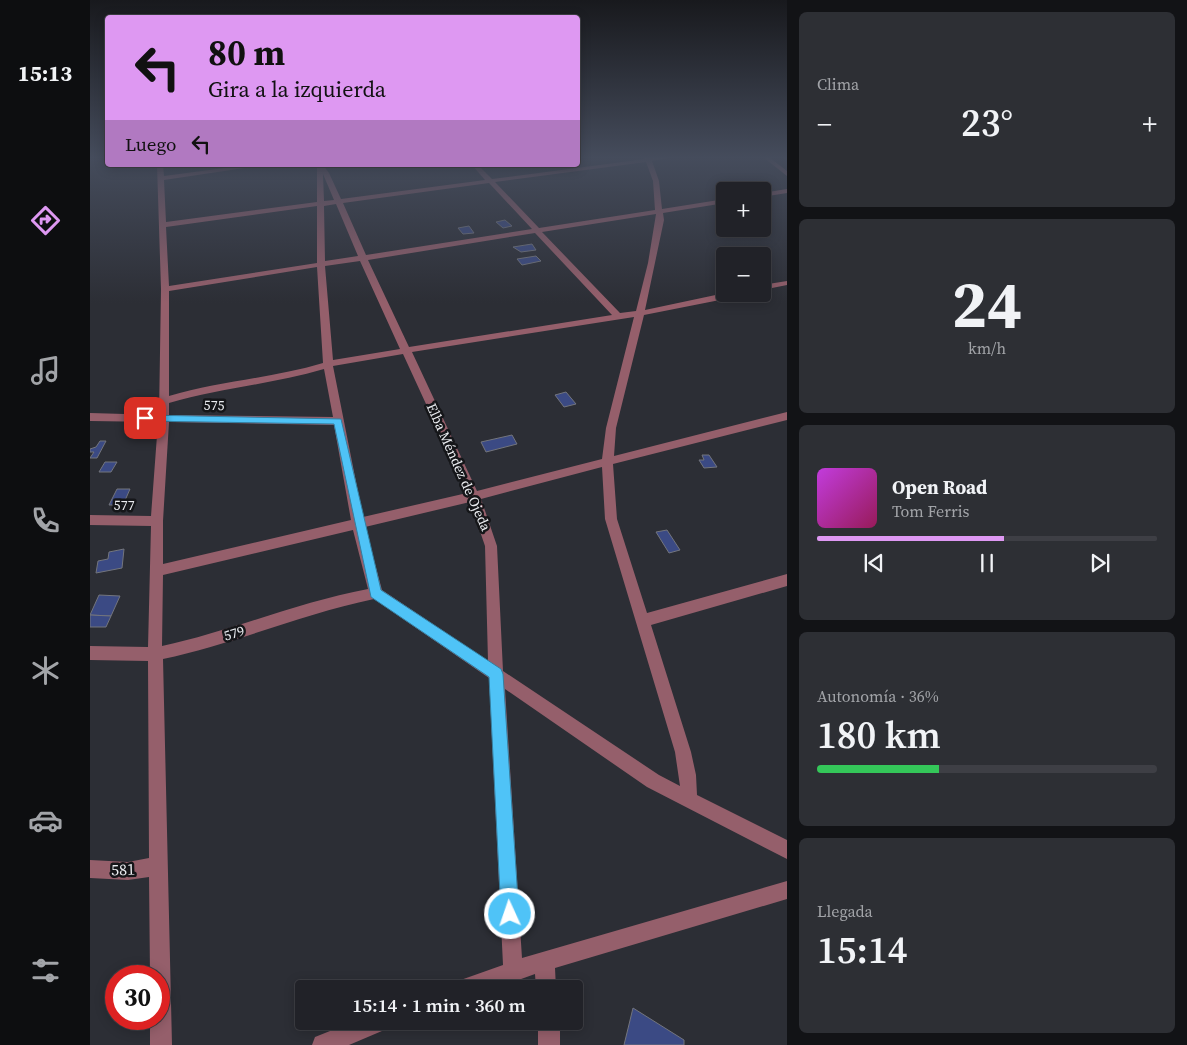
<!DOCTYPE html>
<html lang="es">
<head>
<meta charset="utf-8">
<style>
	:root { --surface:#212228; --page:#2d2f34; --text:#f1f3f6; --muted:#a2a4a8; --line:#3e3f45; --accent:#de98f2 }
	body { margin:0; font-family:"Source Serif 4",serif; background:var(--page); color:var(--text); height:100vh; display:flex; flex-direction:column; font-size:19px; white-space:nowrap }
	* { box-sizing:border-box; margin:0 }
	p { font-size:16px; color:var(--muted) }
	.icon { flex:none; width:28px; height:28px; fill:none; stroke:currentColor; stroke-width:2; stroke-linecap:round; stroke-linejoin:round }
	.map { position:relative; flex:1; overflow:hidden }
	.sheet { display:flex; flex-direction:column; gap:12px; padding:12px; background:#121316; width:400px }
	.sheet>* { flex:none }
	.top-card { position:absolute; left:15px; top:15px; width:475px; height:152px; border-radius:5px; box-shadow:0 2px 12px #0003,0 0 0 1px var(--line); background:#de98f2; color:#111; overflow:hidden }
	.tools { position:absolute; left:626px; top:182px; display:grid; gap:10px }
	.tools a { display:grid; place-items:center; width:55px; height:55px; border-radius:5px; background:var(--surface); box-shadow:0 2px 12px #0003,0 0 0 1px var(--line); font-size:25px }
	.speed { position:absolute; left:15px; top:965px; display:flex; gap:10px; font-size:25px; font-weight:700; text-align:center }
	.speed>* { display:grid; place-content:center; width:65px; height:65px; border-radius:50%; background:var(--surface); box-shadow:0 2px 12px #0003,0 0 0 1px var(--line); line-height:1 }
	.speed .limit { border:8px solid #d22; background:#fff; color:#111 }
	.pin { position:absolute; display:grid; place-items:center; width:42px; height:42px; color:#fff; margin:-21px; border-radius:10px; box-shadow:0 2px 8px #0006 }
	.me { position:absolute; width:55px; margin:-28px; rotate:357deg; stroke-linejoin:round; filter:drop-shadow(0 0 4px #0008) }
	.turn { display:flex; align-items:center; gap:18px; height:105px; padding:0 20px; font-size:22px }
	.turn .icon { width:65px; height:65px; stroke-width:2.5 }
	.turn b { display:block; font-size:35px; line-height:42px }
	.then { display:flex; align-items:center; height:48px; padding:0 20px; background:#0003; gap:10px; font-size:19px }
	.big { font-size:38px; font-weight:600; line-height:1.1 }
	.sheet .tile { flex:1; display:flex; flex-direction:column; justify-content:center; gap:8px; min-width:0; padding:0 18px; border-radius:8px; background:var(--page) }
	.sheet .dial { align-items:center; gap:0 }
	.dial b { font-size:65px; line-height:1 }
	.song { display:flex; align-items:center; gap:15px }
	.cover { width:60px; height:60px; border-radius:8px; background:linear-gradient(135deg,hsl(290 70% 55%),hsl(330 70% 35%)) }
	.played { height:5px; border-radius:2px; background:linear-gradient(90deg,var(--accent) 55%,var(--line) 55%) }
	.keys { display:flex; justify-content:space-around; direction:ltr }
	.heat { display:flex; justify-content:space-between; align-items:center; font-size:28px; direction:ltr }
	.charge { height:8px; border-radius:4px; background:linear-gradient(90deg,#34c759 36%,var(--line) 0) }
	.trip { position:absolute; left:205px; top:980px; width:288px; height:50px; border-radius:5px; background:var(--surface); box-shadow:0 2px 12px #0003,0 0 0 1px var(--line); font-weight:600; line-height:50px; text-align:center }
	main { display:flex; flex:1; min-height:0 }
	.tab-bar { display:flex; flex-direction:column; width:90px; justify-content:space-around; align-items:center; background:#0d0e10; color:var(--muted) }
	.tab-bar .icon { width:35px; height:35px }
	.tab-bar .current { color:var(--accent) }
	.tab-bar b { font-size:22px; color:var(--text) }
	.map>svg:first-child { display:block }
	.building { fill:#3b4a84; stroke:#73757d }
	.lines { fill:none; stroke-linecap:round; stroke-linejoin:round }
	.minor { fill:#955f6b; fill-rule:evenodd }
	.route { fill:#4fc3f7; stroke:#337fa1 }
	.labels { text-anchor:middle; stroke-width:5; stroke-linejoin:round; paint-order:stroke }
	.street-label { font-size:14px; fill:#ebedf1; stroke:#151619 }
	.near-street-label { font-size:16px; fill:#ebedf1; stroke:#151619 }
</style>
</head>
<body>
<main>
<nav class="tab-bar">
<b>15:13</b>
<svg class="icon current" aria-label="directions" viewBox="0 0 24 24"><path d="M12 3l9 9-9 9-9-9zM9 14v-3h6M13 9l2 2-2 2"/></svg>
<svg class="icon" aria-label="music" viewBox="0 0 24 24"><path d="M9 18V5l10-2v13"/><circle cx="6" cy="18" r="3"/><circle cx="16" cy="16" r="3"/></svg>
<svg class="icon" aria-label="phone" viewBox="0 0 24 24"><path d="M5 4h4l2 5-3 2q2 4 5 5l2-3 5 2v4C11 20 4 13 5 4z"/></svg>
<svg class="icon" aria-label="climate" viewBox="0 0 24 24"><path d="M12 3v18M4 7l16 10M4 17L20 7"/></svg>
<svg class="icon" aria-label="car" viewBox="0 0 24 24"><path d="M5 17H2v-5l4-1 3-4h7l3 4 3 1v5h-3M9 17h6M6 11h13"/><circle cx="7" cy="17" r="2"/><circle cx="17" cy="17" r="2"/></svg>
<svg class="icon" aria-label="filters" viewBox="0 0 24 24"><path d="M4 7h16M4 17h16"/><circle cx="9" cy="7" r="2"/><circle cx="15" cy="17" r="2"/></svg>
</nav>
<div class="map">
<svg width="697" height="1045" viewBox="0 0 697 1045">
	<rect width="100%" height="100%" fill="#2c2e35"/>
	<g class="building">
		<polygon points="415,220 422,226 413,228 406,222"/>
		<polygon points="379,226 384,233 373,234 368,228"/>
		<polygon points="442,244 446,250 431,252 423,247"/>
		<polygon points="446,256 451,261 432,265 427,259"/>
		<polygon points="476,392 486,404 474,407 465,395"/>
		<polygon points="422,435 427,444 396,452 391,442"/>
		<polygon points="10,441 16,441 7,458 0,458 4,452 0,452 0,449 6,447"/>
		<polygon points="612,455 619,455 627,467 614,468 609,460 614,460"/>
		<polygon points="15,462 27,462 21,472 9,472"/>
		<polygon points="27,489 40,489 33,505 19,505"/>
		<polygon points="577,530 590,550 579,553 566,532"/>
		<polygon points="34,549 32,568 6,573 8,561 18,559 19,552"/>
		<polygon points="9,595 30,596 21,616 0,615"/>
		<polygon points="0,615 21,616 16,627 0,627"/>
		<polygon points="543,1008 594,1040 594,1045 534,1045"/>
	</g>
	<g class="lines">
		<g class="minor">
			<path d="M554,157H584L562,161L569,181L572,209L635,199V203L573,213L574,220L555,310L635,293L649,294L645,297L554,315L526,428L524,456L697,412V420L523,464L527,519L557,613L697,574V586L561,625L601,752L606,775L607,795L697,840V859L557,787L415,689L432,958L697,881V899L465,968L466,989H446L445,974L403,989H362L365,982L413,965L399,678L284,599C212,614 144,644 73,659L82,1045H60V1019H69V976H60L59,877L38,880L0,878V860L38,862L59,858L58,661L0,660V646L58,647L61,526L0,525V515L61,516L68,422L0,421V413L69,415L71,289L67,165H73L74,176L157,165H175L74,180L76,222L227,202V165H233L239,173L251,199L395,180L382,165H388L402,179L555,159ZM556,162L563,181L565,210L449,228L405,182ZM233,174L244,200L234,201ZM399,183L442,229L276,255L253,203ZM246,204L268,256L235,261L234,206ZM227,206V263L79,286L76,227ZM566,214L558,263L546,311L530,313L452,232ZM445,233L522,315L319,347L278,260ZM270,261L310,349L243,360L235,266ZM227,267L233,363C183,378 130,381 79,396V291ZM544,317L516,428L512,459L387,491L322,352ZM313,354L377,493L273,517L243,366ZM234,369L243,417L79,415V403C130,388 183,384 234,369ZM79,422L244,425L261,520L73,564V521ZM512,467L515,519L585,752L590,786L569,775L413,671L407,546L391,499ZM380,502L395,546L398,661L292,590L275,527ZM263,530L278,589C208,602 142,631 72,646L73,575Z"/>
			<polygon points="673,157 679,157 697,171 697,176"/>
			<polygon points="692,157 697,157 697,160"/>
			<polygon points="697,189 697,193 672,197 672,193"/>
			<polygon points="697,281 697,285 672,290 672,285"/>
			<polygon points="265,1021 302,1021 299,1028 259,1045 222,1045 225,1037"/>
			<rect x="448" y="1021" width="22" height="24"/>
		</g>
	</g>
	<linearGradient id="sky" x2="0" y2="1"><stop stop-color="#18191d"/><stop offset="0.52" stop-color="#454c5c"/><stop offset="1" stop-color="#454c5c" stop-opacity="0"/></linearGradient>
	<rect width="697" height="303" fill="url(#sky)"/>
	<polygon class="route" points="55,415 251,419 291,590 411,669 413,674 429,914 426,920 420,923 414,920 411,914 399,677 281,597 244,424 52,421 52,416"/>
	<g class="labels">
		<g class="street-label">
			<text transform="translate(124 405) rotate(1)" y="5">575</text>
			<text transform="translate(369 467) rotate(66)" y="5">Elba Méndez de Ojeda</text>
			<text transform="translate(34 505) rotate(1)" y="5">577</text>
			<text transform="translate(144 633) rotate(-17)" y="5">579</text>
		</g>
		<g class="near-street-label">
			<text transform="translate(33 869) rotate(-2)" y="6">581</text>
		</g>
	</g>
</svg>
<div class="tools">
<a>+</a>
<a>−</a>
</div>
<div class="speed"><div class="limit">30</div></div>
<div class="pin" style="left:55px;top:418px;background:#d93025"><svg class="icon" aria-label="arrive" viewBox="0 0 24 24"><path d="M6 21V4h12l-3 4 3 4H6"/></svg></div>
<svg class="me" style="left:420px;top:914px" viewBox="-20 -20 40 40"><circle r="17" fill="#4fc3f7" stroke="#fff" stroke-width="3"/><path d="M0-11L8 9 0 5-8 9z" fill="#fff"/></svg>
<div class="trip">15:14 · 1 min · 360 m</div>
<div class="top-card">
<div class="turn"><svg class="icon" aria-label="left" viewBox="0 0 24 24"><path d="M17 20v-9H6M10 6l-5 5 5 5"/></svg><div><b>80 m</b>Gira a la izquierda</div></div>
<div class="then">Luego<svg class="icon" aria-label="left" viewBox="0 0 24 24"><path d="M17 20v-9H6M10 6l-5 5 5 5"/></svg></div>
</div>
</div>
<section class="sheet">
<div class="tile"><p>Clima</p>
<div class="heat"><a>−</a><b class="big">23°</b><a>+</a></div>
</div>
<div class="tile dial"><b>24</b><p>km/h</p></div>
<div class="tile">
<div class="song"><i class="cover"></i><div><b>Open Road</b><p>Tom Ferris</p></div></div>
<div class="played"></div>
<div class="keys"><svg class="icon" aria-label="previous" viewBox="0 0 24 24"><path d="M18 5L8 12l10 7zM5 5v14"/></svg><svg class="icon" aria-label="pause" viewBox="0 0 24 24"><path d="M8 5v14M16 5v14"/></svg><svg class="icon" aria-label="next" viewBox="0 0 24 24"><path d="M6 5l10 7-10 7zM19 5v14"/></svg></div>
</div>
<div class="tile"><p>Autonomía · 36%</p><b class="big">180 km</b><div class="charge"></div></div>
<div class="tile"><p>Llegada</p><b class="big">15:14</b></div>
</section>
</main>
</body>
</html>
